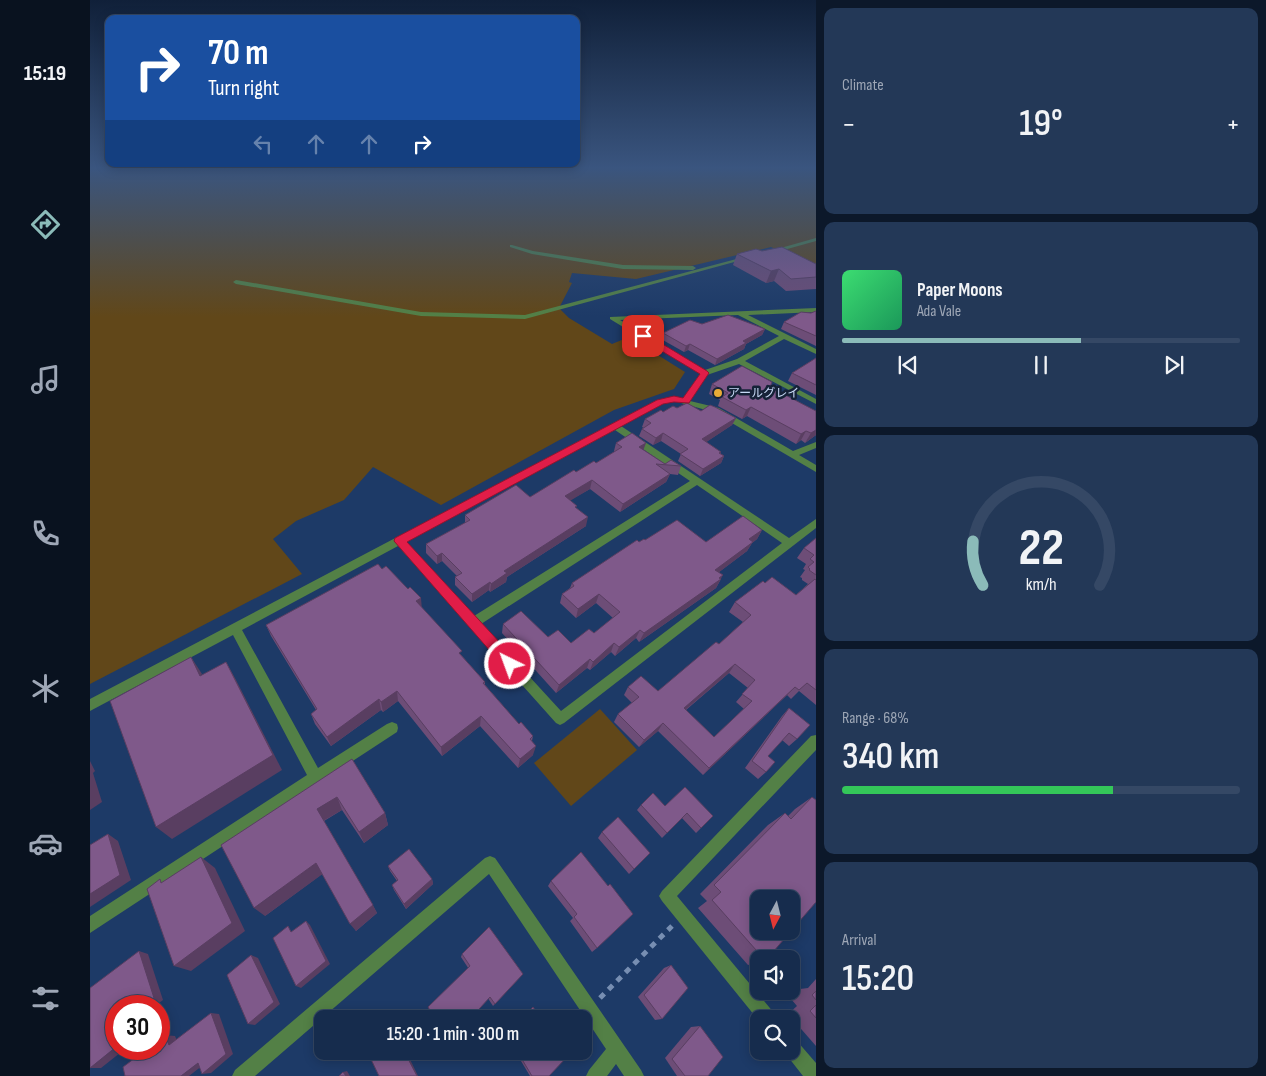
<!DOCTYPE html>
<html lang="en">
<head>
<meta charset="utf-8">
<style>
	:root { --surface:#162c4d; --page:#233857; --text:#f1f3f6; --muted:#9ea7b6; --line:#354865; --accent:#8bbbb9 }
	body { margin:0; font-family:"Sofia Sans Condensed","Noto Sans JP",sans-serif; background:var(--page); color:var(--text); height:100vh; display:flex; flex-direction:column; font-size:19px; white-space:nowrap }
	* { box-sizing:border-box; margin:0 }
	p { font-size:16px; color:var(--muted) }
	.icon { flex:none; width:28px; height:28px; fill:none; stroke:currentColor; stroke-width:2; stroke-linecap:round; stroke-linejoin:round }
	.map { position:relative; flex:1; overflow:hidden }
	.panel { display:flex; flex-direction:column; gap:8px; padding:8px; background:#0c182a; width:450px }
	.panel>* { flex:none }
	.banner { position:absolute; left:15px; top:15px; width:475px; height:152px; border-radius:10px; box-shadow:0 2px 12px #0003,0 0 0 1px var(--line); background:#1a4fa0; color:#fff; overflow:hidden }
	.needle { width:32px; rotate:187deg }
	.buttons { position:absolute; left:660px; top:890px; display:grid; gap:10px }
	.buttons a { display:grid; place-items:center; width:50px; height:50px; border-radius:10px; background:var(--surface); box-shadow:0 2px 12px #0003,0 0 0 1px var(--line); font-size:25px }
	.speed { position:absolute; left:15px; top:995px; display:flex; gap:10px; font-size:25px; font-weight:700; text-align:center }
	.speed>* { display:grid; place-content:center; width:65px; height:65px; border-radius:50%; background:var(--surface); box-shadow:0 2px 12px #0003,0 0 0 1px var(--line); line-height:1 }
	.speed .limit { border:8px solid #d22; background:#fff; color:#111 }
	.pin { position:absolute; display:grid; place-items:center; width:42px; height:42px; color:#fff; margin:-21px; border-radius:10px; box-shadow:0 2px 8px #0006 }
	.me { position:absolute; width:55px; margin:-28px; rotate:318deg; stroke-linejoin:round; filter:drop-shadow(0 0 4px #0008) }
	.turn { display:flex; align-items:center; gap:18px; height:105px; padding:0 20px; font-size:22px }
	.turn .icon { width:65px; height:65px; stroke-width:2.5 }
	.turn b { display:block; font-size:35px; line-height:42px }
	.lanes { display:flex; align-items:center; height:48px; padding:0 20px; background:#0003; justify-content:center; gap:25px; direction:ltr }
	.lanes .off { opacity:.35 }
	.big { font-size:38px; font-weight:600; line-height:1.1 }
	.panel .card { flex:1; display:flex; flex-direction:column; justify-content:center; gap:8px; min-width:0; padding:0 18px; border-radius:10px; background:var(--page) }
	.panel .dial { align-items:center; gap:0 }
	.dial svg { height:130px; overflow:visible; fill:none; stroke:var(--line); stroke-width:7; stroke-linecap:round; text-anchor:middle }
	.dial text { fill:var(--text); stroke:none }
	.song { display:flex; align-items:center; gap:15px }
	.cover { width:60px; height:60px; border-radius:8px; background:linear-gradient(135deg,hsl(140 70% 55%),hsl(150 70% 35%)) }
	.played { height:5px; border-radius:2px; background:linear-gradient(90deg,var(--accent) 60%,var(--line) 60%) }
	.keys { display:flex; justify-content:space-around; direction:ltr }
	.heat { display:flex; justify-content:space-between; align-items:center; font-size:28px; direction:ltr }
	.charge { height:8px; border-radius:4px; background:linear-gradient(90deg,#34c759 68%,var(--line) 0) }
	.trip { position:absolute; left:224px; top:1010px; width:278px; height:50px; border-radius:10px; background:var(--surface); box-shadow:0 2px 12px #0003,0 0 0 1px var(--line); font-weight:600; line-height:50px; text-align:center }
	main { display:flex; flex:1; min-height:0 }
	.menu { display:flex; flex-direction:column; width:90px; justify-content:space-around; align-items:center; background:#09121f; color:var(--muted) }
	.menu .icon { width:35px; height:35px }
	.menu .active { color:var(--accent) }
	.menu b { font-size:22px; color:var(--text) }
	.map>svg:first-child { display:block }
	.green { fill:#614719 }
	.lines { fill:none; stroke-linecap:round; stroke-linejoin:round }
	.path { stroke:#778eb2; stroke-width:5; stroke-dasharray:6 6; stroke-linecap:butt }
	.service { fill:#538046; fill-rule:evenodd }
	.minor { fill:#538046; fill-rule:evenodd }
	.wall { fill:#6d4d77; fill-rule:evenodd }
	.shaded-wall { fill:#593e61 }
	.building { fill:#7f598a; stroke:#593e61; fill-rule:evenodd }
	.route { fill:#e11d48; stroke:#92132f }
	.poi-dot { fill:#e8ab37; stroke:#152237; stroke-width:2 }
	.labels { text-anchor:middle; stroke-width:5; stroke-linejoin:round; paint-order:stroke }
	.far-poi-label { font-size:12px; fill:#c7d9f5; stroke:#152237; text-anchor:start }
</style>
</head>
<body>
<main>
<nav class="menu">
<b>15:19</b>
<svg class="icon active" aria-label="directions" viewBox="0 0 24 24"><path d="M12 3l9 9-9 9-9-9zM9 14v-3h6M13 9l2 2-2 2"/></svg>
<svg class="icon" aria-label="music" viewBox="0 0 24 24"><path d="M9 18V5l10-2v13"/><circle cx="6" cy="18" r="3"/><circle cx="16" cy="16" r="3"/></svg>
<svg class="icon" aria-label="phone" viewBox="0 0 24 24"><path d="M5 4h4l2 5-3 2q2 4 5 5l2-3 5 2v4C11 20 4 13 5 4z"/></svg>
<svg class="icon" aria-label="climate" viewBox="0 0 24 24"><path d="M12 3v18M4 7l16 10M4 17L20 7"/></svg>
<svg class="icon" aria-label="car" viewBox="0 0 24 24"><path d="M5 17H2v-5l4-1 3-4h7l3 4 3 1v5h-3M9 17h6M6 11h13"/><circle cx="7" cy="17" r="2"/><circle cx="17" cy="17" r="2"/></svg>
<svg class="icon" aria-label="filters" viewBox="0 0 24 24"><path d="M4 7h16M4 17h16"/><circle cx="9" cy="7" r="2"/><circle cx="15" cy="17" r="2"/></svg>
</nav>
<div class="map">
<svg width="726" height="1076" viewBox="0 0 726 1076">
	<rect width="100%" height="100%" fill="#1d3a67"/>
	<g class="green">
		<polygon points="0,167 726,167 726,268 681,247 546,279 482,273 479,282 482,283 469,308 479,318 522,344 539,337 595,372 584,389 524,410 351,505 283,467 254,500 206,521 183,539 212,574 0,684"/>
		<polygon points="510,709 547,750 481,806 444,763"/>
	</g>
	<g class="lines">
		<polyline class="path" points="510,998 582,926"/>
		<g class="service">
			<polygon points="726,238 726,241 683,253 680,251"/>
			<polygon points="422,245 443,251 533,265 603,266 606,268 603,270 533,269 442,254 420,247 420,245"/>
			<polygon points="654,257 659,258 435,319 331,316 146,284 143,282 146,280 331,312 435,315"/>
		</g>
		<g class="minor">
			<path d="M726,308V312L658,315L726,349V354L694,339L655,361L726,399V404L649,364L617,375L600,401L629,408L703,451L726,442V448L709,455L726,465V472L623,412L584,401L573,404L531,426L699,538L726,519V528L474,723L470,725L466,723L308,546L152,630L228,768L297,724L302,722L307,724L308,728L307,732L0,933V916L217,775L143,635L0,711V699L567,400L584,397L593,399L610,374L520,319V317ZM648,315L689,336L647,359L615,370L530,320ZM525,430L600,481L384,616L316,542ZM607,485L692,543L471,711L391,624Z"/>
			<polygon points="726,735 726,750 587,896 684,1013 686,1019 669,1019 669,1021 572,901 569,896 572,891 721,736"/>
			<polygon points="400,856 405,858 551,1070 554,1076 534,1076 526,1064 517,1076 496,1076 499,1070 516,1049 399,874 165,1076 142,1076 145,1070 395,858"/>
			<polygon points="701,1038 707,1041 726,1063 726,1076 713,1076 695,1053 694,1051 701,1051"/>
		</g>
	</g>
	<g class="wall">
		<polygon points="672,251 726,264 726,289 696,291 684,281 676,283 643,265 647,254"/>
		<polygon points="726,311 726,346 691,329 694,322 721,313"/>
		<polygon points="612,324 675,329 672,335 656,344 654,349 625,365 598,350 594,352 571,339 573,333"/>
		<polygon points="726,358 726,395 698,381 702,373"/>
		<polygon points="622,384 680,387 726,435 715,443 711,440 706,444 657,416 652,419 628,406 630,400 619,394"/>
		<polygon points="587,408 611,411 646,418 642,425 616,442 634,456 631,463 610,476 588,461 591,454 571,441 563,445 549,436 552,429 554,428 552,427 555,419 573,412"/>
		<polygon points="526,443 554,450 575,464 591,466 588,475 580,474 576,482 530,512 500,489 480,500 486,509 496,526 417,577 416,582 400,592 399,590 382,602 365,585 365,577 367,576 352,561 347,564 336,553 336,544 375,523 375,515 440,497 486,472 506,463 524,452 524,451"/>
		<polygon points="672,530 667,539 662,543 657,551 629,572 631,579 626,588 549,642 546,638 525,656 521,652 500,670 497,668 466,693 412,633 413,624 458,637 481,643 504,633 523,618 506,603 486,618 470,603 472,594 480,588 482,583 549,542 555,540 616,542"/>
		<path d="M726,539V705L709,691L701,699L697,695L613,775L568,731L549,747L524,722L528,714L542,703L534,695L538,687L568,691L629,644L653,622L639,612L645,602L675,583L706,595L718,584L712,580V578L710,577L715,570L713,569L716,564L707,558L714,548ZM639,673L658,688L646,702L654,709L624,737L596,710Z"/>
		<polygon points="292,569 331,598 331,607 372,656 395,682 395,685 429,724 443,736 442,741 443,755 428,768 390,726 352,756 308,701 293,712 291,710 241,746 225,724 221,714 226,710 181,636 176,625"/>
		<polygon points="699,708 707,739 699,746 692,740 678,756 676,772 668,779 655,768 692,716"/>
		<polygon points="262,759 295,813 298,825 274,843 252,810 234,821 287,913 266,931 232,874 175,916"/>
		<polygon points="595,787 611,828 606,833 592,818 572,838 547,810 551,805 575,806"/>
		<polygon points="722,797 677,959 669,959 669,962 658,965 608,908 617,901 610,894 678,825 695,813 698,816 705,809"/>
		<polygon points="512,832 560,853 539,874 508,838"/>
		<polygon points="491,852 507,948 502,952 480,921 483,918 458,886 461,881"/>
		<polygon points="298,866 342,879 343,884 316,909 304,890 302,885 307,881 300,871"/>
		<polygon points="372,954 433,974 403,1006 371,957"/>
		<polygon points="581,965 572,1019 565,1020 548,997 574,968"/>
		<polygon points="726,979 726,1046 698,1014 707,1006 701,999 710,989 718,988"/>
		<polygon points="610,1026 618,1076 587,1076 575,1058 601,1027"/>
		<polygon points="425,1051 472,1051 459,1076 440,1076"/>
	</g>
	<g class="shaded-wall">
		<polygon points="689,269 684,281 676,283 681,271"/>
		<polygon points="675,329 672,335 656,344 654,349 625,365 627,359 653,341"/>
		<polygon points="600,344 598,350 594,352 596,346"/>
		<polygon points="661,407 657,416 652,419 656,410"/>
		<polygon points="646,418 642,425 609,447 612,439"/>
		<polygon points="726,430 726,435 715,443 721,433"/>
		<polygon points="716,431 711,440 706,444 711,434"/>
		<polygon points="573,433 571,441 563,445 566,438"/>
		<polygon points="556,443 553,451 549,447"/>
		<polygon points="634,456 631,463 610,476 613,469"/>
		<polygon points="580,474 576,482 530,512 533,504"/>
		<polygon points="502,480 500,489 473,505 475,496"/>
		<polygon points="498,517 496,526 417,577 416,582 400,592 401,584 414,571"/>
		<polygon points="672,530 667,539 662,543 657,551 620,579 625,570 659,539"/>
		<polygon points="352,553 352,561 347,564 347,556"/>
		<polygon points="633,575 626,588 549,642 554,633"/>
		<polygon points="400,582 399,590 382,602 382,594"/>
		<polygon points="509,594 506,603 486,618 488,609"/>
		<polygon points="331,598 332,610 326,601"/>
		<polygon points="550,630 546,638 525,656 529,647"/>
		<polygon points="524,643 521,652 500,670 503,662"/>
		<polygon points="101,657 112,674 110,676"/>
		<polygon points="500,659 497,668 466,693 469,685"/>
		<polygon points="136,662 146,680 192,770 82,839 66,827"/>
		<polygon points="645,664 639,673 588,716 594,708"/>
		<polygon points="705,687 697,695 613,775 619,768"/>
		<polygon points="307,691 308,701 293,712 291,702"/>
		<polygon points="289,699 291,710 241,746 237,737"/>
		<polygon points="391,716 390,726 352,756 351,747"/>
		<polygon points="573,723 568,731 549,747 554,740"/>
		<polygon points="446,746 443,755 428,768 430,759"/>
		<polygon points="0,761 5,771 3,773 12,802 0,810"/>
		<polygon points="247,797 252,810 233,821 227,809"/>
		<polygon points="295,813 298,825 274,843 269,832"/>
		<polygon points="18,834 28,841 41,880 0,907 0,894"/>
		<polygon points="111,857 125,868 155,931 101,971 84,966"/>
		<polygon points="226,863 234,873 175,916 164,908"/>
		<polygon points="342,879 343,884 316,909 314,904"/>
		<polygon points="283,905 287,913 266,931 260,924"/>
		<polygon points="216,921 220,925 240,964 211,988 206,986"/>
		<polygon points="49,951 58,954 73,1000 65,1006 53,1006"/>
		<polygon points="161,955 168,958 190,1004 165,1025 158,1024"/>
		<polygon points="121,1013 129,1014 143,1054 121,1073 112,1074"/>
		<polygon points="75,1035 85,1036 89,1045 79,1045"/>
		<polygon points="26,1047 26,1049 35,1049 11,1068 0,1068"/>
		<polygon points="314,1051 316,1051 328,1076 327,1076"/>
		<polygon points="117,1062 99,1076 91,1076 108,1063"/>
		<polygon points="257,1071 260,1076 256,1076 253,1072"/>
	</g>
	<g class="building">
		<polygon points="692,247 726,264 726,277 701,279 689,269 681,271 647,254 666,249 672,251"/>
		<polygon points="726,311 726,336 694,322 711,312 721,313"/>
		<polygon points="638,315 675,329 653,341 656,343 627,359 600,344 596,346 573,333 600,320 612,324"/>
		<polygon points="726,358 726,385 702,373"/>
		<polygon points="652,366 682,382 680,387 726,411 726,430 721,433 716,431 711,434 661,407 656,410 632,397 638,393 622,384"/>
		<polygon points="597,403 611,411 620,405 625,407 646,418 612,439 631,452 629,453 634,456 613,469 590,454 598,449 573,433 566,438 552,429 561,423 555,419 571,410 573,412 583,406 587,408"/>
		<polygon points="542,433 556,443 549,447 575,464 581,460 591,466 566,464 580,474 533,504 502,480 475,496 487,506 485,507 498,517 414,571 417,573 401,584 400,582 382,594 365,577 372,573 352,553 347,556 336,544 380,520 375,515 426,485 440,497 484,470 486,472 504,461 506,463 532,447 526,443"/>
		<polygon points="653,516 672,530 659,539 663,542 625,570 633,575 629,578 631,579 554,633 550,630 529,647 524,643 503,662 500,659 469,685 413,624 431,611 458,637 468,630 481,643 499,629 504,633 530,612 509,594 488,609 472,594 484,586 482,583 547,540 549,542 554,539 555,540 587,520 616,542"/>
		<polygon points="726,538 726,575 719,570 720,569 718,567 724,562 720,559 724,555 714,548"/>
		<polygon points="288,564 292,569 296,566 318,589 320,587 331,598 326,601 372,651 369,653 395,682 393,683 429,724 431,722 443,736 440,739 446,746 430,759 391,716 351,747 307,691 291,702 289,699 237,737 221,714 227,709 176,625"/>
		<path d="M682,577L706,595L725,579L726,580V690L717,683L709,690L705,687L619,768L573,723L554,740L528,714L549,697L538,687L551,676L568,691L626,642L629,644L661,615L645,602L673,581L675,583ZM645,664L665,680L652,694L662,701L624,737L594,708Z"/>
		<polygon points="101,657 110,676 136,662 183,755 66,827 20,701"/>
		<polygon points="699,708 720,725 707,739 699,733 678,756 685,762 676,772 662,761"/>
		<polygon points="262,759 295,813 269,832 247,797 227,809 283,905 260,924 226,863 164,908 131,845"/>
		<polygon points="595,787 623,816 611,828 597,813 577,833 551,805 563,793 575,806"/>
		<polygon points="722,797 726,800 726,902 701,931 701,899 669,899 669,931 701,931 677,959 674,959 622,900 631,892 624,885 695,813 701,819"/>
		<polygon points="528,817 560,853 544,869 512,832"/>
		<polygon points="18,834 30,875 0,894 0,845"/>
		<polygon points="319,849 342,879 314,904 302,885 308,880 298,866"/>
		<polygon points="491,852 518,886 520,884 543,914 507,948 484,917 487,914 461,881"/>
		<polygon points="111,857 142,923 84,966 57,889 70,879 71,883"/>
		<polygon points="216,921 236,961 206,986 183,938 198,926 201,932"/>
		<polygon points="399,927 433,974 405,1004 400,997 380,1019 345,1019 338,1007 380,966 372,954"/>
		<polygon points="49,951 64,998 53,1006 26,1006 26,1047 0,1068 0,988"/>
		<polygon points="161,955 184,1002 158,1024 137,975"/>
		<polygon points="581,965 598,988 572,1019 554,995"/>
		<polygon points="726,991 726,1000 722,995"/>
		<polygon points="726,1005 726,1018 720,1011"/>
		<polygon points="443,1007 451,1019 431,1019"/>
		<polygon points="121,1013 136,1054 112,1074 108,1063 91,1076 35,1076 33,1067 57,1049 69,1049 69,1040 75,1035 79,1045"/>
		<polygon points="610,1026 633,1057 618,1076 595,1076 582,1059"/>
		<polygon points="277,1051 314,1051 327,1076 289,1076"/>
		<polygon points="427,1051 472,1051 476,1058 459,1076 442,1076"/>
		<polygon points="253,1072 256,1076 249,1076"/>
	</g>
	<linearGradient id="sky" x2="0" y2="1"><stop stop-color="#102039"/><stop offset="0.53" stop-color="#3a557f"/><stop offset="1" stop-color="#3a557f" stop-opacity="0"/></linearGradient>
	<rect width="726" height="317" fill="url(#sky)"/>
	<polygon class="route" points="550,334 556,334 617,371 619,373 599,403 584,402 573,404 317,542 425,659 427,664 425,668 420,670 415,668 304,541 305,538 567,400 584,396 593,398 610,374 550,338"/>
	<circle class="poi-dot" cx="628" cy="393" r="5"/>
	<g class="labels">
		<g class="far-poi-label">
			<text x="638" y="397">アールグレイ</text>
		</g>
	</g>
</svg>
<div class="buttons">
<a><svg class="needle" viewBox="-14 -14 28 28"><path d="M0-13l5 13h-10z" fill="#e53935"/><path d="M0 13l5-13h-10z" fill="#9ea7b6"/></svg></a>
<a><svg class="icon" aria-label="sound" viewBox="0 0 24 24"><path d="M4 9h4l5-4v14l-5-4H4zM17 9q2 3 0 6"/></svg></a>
<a><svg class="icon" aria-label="search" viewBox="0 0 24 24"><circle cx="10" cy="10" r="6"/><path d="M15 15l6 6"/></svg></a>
</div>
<div class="speed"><div class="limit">30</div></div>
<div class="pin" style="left:553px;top:336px;background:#d93025"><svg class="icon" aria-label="arrive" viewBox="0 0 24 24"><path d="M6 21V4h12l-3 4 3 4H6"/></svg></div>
<svg class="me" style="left:420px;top:664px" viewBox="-20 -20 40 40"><circle r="17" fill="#e11d48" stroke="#fff" stroke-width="3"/><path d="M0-11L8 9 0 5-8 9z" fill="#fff"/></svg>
<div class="trip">15:20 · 1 min · 300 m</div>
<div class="banner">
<div class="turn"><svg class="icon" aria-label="right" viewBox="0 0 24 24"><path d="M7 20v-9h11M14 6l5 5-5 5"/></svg><div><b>70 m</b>Turn right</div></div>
<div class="lanes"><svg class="icon off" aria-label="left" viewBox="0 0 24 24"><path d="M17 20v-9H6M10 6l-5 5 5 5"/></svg><svg class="icon off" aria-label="ahead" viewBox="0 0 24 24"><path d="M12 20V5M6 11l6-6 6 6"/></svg><svg class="icon off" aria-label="ahead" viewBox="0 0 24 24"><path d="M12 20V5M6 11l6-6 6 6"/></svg><svg class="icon" aria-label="right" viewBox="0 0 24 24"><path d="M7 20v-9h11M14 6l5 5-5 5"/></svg></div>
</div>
</div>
<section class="panel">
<div class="card"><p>Climate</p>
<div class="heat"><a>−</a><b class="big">19°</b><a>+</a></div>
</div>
<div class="card">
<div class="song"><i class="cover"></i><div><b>Paper Moons</b><p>Ada Vale</p></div></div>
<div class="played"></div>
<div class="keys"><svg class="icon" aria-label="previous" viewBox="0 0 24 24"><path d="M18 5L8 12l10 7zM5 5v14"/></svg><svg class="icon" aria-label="pause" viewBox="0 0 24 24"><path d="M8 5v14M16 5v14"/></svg><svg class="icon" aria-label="next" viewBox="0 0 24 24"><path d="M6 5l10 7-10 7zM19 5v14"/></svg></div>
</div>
<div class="card dial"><svg viewBox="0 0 100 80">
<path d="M14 69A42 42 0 1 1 86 69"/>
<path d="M14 69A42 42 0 0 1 8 42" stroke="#8bbbb9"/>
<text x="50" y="56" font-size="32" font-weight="700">22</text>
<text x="50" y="72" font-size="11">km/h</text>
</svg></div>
<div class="card"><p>Range · 68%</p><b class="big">340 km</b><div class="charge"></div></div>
<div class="card"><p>Arrival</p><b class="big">15:20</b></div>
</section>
</main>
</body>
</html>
